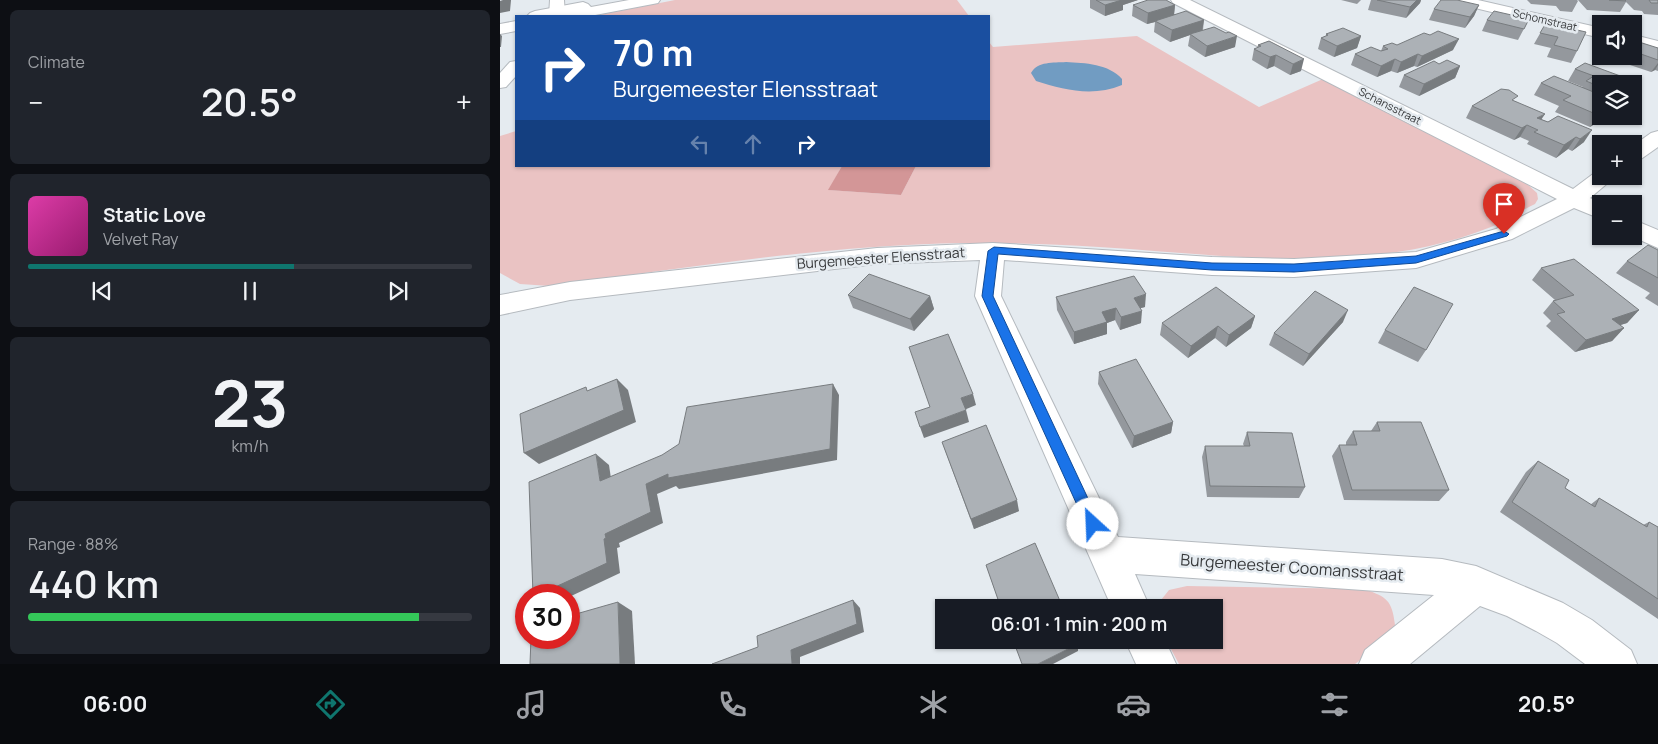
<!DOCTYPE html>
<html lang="en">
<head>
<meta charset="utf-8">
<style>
	:root { --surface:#171b24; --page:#20242c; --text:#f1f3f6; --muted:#9ea1a6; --line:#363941; --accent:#0f766e }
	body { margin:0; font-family:Manrope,sans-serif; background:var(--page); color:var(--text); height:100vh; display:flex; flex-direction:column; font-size:19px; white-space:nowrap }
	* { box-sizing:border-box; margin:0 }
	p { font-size:16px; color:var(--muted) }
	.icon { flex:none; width:28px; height:28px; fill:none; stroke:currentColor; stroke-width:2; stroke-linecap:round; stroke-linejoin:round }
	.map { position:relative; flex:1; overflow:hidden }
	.panel { display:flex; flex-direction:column; gap:10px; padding:10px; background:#0d0f14; width:500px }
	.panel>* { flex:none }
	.top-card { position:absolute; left:15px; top:15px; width:475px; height:152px; border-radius:0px; box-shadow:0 1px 4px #0004; background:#1a4fa0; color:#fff; overflow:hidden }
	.fabs { position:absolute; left:1092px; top:15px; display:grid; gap:10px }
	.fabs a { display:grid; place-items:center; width:50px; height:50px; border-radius:0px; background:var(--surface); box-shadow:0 1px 4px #0004; font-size:25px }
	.speed { position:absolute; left:15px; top:584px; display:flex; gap:10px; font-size:25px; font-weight:700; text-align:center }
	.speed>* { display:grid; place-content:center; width:65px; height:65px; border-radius:50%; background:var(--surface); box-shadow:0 1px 4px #0004; line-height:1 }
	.speed .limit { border:8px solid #d22; background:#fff; color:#111 }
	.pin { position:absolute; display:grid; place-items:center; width:42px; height:42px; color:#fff; margin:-51px -21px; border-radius:50% 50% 50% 0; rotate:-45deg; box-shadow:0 0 5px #0007 }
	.pin .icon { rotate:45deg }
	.me { position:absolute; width:55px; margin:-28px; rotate:335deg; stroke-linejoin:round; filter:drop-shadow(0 0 4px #0008) }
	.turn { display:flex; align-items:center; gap:18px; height:105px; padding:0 15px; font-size:22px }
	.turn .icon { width:65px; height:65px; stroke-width:2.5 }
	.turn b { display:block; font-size:35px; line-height:42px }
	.lanes { display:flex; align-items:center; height:48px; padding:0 15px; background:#0003; justify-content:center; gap:25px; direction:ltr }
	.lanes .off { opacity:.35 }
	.big { font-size:38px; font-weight:600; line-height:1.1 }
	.panel .tile { flex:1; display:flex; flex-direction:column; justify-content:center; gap:8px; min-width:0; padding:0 18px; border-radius:8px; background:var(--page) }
	.panel .dial { align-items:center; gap:0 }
	.dial b { font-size:65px; line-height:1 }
	.song { display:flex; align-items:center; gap:15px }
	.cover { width:60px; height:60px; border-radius:8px; background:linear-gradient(135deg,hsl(320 70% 55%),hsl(320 70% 35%)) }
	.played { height:5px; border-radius:2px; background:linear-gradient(90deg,var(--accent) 60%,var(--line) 60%) }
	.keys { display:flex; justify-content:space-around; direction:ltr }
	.heat { display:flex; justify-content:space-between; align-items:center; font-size:28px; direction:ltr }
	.charge { height:8px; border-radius:4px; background:linear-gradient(90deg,#34c759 88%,var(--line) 0) }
	.trip { position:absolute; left:435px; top:599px; width:288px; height:50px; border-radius:0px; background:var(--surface); box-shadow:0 1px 4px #0004; font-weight:600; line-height:50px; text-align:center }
	.dock { display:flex; height:80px; justify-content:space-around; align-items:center; background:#090b0e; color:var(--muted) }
	.dock .icon { width:35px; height:35px }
	.dock .current { color:var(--accent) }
	.dock b { font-size:22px; color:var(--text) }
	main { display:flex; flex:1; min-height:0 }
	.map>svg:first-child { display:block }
	.green { fill:#eac3c3 }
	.forest { fill:#d39697 }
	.water { fill:#719cc2 }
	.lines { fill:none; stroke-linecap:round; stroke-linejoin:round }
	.street-casing { stroke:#b5babf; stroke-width:2 }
	.secondary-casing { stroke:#b5babf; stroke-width:2 }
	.street { fill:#fff; fill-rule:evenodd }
	.secondary { fill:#fff; fill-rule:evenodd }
	.wall { fill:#94989d }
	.shaded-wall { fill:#787c7f }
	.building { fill:#acb1b6; stroke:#787c7f }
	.route { fill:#1a73e8; stroke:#114b97 }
	.labels { text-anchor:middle; stroke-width:5; stroke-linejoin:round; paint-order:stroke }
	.far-street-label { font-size:11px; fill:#37393b; stroke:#e5ebf0 }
	.street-label { font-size:14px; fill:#37393b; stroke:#e5ebf0 }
	.near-street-label { font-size:16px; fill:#37393b; stroke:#e5ebf0 }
</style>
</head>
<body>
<main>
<section class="panel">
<div class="tile"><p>Climate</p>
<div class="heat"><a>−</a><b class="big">20.5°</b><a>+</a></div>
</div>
<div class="tile">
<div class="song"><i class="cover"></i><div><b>Static Love</b><p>Velvet Ray</p></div></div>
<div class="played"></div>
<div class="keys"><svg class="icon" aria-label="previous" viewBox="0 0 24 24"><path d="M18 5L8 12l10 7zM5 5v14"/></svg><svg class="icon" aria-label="pause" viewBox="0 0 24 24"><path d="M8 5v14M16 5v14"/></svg><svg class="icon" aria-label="next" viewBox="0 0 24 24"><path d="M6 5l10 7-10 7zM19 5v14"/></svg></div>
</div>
<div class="tile dial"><b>23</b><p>km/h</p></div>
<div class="tile"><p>Range · 88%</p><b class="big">440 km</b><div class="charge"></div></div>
</section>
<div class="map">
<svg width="1158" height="664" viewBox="0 0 1158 664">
	<rect width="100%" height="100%" fill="#e5ebf0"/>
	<g class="green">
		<polygon points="175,0 457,0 469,16 94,16"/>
		<path d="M637,36L759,107L823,79L1026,183L1037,193L1038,199L1035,204C1020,211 1007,221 991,227C866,277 729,255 599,247C554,244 509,243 464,243C325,245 187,268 50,286L20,284L0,273V136L16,131V166H358H342L329,190L401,195L416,166H489V42L493,47Z"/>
		<path d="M687,586L864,589C887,597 892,600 895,625L882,644L855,664H679L666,640H714V608H658L657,605L669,590Z"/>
	</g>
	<polygon class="forest" points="342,166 416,166 401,195 328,190"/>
	<path class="water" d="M566,62C585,63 609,64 622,79V85C593,97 564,90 536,81L531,73C538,61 553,63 566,62Z"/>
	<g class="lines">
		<g class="street-casing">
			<g id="street">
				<polygon points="50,0 64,0 65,16 49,16"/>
				<polygon points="671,0 690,0 1073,189 1097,171 1101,170 1101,176 1116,176 1090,198 1103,204 1101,219 1074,208 1012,239 916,268 794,277 712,275 504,260 501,296 618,537 942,559 976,566 1063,603 1092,620 1131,650 1137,664 1085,664 1057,643 1036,631 1007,616 980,606 910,664 859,664 865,650 934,595 635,574 650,608 612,608 475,296 480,260 377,264 70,300 0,315 0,295 70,282 377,248 493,243 712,257 794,259 916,252 996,229 1057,199 673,3"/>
				<polygon points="952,0 978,0 1101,28 1101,38 954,3"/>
				<polygon points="1134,35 1158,41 1158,51 1134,45"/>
				<polygon points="16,61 16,76 6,87 0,88 0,73 10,62"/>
				<polygon points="1158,131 1158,147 1141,159 1134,161 1134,145 1151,133"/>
				<polygon points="1134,220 1158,230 1158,248 1131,236 1134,236"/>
				<polygon points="625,640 665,640 676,664 636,664"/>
			</g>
		</g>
		<g class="secondary-casing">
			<g id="secondary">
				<polygon points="129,0 160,0 158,3 153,4 90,16 27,16 30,13 35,11 83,2 88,4 91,7"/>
				<polygon points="16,21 16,31 0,34 0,24"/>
			</g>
		</g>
		<use href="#street" class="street"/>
		<use href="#secondary" class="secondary"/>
	</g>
	<g class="wall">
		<polygon points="590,0 638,0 623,5 623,10 605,16 590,8"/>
		<polygon points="841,0 861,0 857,4"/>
		<polygon points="871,0 921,0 920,3 906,18 868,10"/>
		<polygon points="1027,0 1077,0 1078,1 1072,12 1060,11 1056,6 1031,4"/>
		<polygon points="1078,0 1158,0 1158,15 1144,14 1142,11 1134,10 1126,2 1120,12 1087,10"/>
		<polygon points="633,5 675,5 674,14 704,20 703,30 735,47 705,57 688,46 690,35 670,42 654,32 655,22 647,24 632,16"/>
		<polygon points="979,5 974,16 965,28 929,20 934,9"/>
		<polygon points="1029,19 1018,40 982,31 987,20"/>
		<polygon points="1046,23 1077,51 1071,63 1047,57 1051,48 1034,44"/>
		<polygon points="826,34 861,36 857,48 834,57 818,49 821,38 826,36"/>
		<polygon points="769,41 801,71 790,75 774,66 767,69 752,60 754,49 757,48 758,45"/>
		<polygon points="897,45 953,50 917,67 914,66 897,73 891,71 877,77 851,65 855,54 881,51 883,46"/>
		<polygon points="1134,45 1158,48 1158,71 1155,70 1151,72 1130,65 1132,62 1123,58 1125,56 1134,56"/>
		<polygon points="939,64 960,66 955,78 919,96 899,87 904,75"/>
		<polygon points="1075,69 1142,84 1101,84 1101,116 1107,116 1090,127 1055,112 1059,106 1034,95 1041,83 1082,87 1083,87 1068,81"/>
		<polygon points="1015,101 1041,119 1048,122 1058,116 1084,142 1072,151 1068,149 1056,158 1027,144 1029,141 1020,137 1014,140 966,118 972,106"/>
		<polygon points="1158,250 1158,306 1145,298 1150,293 1116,273 1127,261"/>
		<polygon points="1041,268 1139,310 1127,323 1120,325 1124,328 1112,341 1075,352 1046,326 1051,321 1043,313 1053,301 1055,300 1032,280"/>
		<polygon points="348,295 430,296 434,309 414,331 353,308"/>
		<polygon points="556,297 645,307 640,308 641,323 620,330 615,320 607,323 607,334 574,344 557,310"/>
		<polygon points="755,316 751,328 726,347 715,338 688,358 660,335 662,323"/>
		<polygon points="843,322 803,366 769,345 774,333"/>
		<polygon points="885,330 926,350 918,362 878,343"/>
		<polygon points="599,372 673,422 671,433 632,448 598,384"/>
		<polygon points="877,422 949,490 939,501 844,500 832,456 839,445 846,445 846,442 853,431 871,431"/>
		<polygon points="747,432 805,487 799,498 707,497 702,457 705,446 744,446 743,444"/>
		<polygon points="442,442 519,511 474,529"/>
		<polygon points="1038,461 1065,488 1090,505 1099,498 1143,525 1149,522 1158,527 1158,619 1000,512 1026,472"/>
		<polygon points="486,565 563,608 501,608"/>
	</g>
	<g class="shaded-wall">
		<polygon points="3,0 11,0 10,11 0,13 0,1"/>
		<polygon points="617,0 638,0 623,5 623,10 605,16 605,5"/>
		<polygon points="917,0 921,0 920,3 906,18 910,7"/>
		<polygon points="675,5 674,15 655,21 655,22 647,24 648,13"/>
		<polygon points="979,5 974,16 965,28 970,17"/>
		<polygon points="704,20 702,31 690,34 690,35 670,42 672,30"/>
		<polygon points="0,34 2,36 1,47 0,47"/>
		<polygon points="737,36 735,47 705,57 707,46"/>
		<polygon points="861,36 857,48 834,57 837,46"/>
		<polygon points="959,39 953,50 917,67 922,56"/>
		<polygon points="918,54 914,66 897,73 901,62"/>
		<polygon points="776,55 774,66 767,69 770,57"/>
		<polygon points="804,59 801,71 790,75 793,64"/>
		<polygon points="895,59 891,71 877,77 881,66"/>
		<polygon points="1158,63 1158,65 1155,70 1151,72"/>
		<polygon points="960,66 955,78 919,96 924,84"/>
		<polygon points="1142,84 1134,96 1134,90"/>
		<polygon points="1101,113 1101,116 1107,116 1090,127 1098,115"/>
		<polygon points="1045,114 1037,126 1037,118"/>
		<polygon points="1027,125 1020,137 1014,140 1022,128"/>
		<polygon points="1092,130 1084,142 1072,151 1080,139"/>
		<polygon points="1076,137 1068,149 1056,158 1064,145"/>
		<polygon points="646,294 645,307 633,310 634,298"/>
		<polygon points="430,296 434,309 414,331 410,319"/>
		<polygon points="616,308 615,320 607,323 607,334 574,344 574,332 602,312"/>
		<polygon points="848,310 843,322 803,366 809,354"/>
		<polygon points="1139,310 1127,323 1101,331 1112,319"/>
		<polygon points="642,311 641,323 620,330 621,317"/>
		<polygon points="755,316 751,328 726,347 729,335"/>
		<polygon points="718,326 715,338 688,358 691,346"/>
		<polygon points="1124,328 1112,341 1075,352 1086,340"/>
		<polygon points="117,379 128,390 136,422 39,464 24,453"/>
		<polygon points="333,384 339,395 337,460 179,489 176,486 157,494 163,523 119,543 120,547 117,548 120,573 69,597 69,595 38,595 104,539 105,534 146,484"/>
		<polygon points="473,394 476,405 464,410 461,398"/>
		<polygon points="466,410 469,422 424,438 420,427"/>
		<polygon points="673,422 671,433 632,448 634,436"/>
		<polygon points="96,454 109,465 113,492 100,481"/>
		<polygon points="517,500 519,511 474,529 471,519"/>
		<polygon points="353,600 360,608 364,632 300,657 300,664 292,664 291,650"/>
		<polygon points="118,602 132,611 135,664 120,664"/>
		<polygon points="578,644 578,651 553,664 538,664"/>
	</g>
	<g class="building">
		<polygon points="596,0 622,0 605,5"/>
		<polygon points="648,0 666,0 675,5 648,13 633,5"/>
		<polygon points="877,0 917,0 910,7"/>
		<polygon points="941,0 957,0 979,5 970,17 934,9"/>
		<polygon points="1109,0 1125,0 1126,1"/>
		<polygon points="1149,0 1158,0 1158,3 1151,3"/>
		<polygon points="686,11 704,20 672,30 655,21"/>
		<polygon points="994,11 1029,19 1024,29 987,20"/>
		<polygon points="1046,23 1086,32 1077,51 1054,45 1058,37 1040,33"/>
		<polygon points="714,27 726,33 729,32 737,36 707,46 690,34"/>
		<polygon points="843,28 861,36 837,46 821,38 828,35 826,34"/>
		<polygon points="938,31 959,39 922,56 918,54 901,62 895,59 881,66 855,54 871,47 881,51 888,49 883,46 892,43 897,45 924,33 930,35"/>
		<polygon points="769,41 804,59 793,64 776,55 770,57 754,49 761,46 758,45"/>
		<polygon points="1139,42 1158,48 1158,60 1138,53 1142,51 1134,48 1134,45"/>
		<polygon points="947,60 960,66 924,84 904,75 934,61 939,64"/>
		<polygon points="1085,63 1142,84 1134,90 1134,84 1101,84 1101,87 1086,81 1094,76 1075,69"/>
		<polygon points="1054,76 1101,95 1101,113 1098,115 1063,100 1071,96 1041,83"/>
		<polygon points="1001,89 1009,90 1018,96 1012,100 1045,114 1037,118 1048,122 1058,116 1092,130 1080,139 1076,137 1064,145 1034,132 1038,130 1027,125 1022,128 972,106"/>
		<polygon points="1148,245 1158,250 1158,278 1127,261"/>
		<polygon points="1074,259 1139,310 1112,319 1124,328 1086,340 1057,314 1065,312 1053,301 1074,295 1041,268"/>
		<polygon points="369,274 430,296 410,319 348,295"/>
		<polygon points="634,276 646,294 634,298 642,311 621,317 616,308 602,312 607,322 574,332 556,297"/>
		<polygon points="716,287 755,316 729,335 718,326 691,346 662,323"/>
		<polygon points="914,287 953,304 926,350 885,330"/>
		<polygon points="815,291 848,310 809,354 774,333"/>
		<polygon points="448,334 473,394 461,398 466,410 420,427 415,412 430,407 409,347"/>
		<polygon points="636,359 673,422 634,436 599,372"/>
		<polygon points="117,379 124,410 24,453 20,414 86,387 87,391"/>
		<polygon points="333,384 330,449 168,478 168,474 146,484 151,512 105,534 106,538 104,539 107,563 38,595 33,595 29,482 96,454 100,481 162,455 179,444 187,407"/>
		<polygon points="877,422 921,422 949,490 852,490 839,445 857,445 853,431 880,431"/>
		<polygon points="486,425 517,500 471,519 442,442"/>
		<polygon points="747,432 792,433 805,487 710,486 705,446 750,446"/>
		<polygon points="1038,461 1069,480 1065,488 1095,507 1099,498 1147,527 1149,522 1158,527 1158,599 1012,502"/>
		<polygon points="535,543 563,608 501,608 486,565"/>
		<polygon points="353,600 357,624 291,650 292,664 212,664 258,647 257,636"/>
		<polygon points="118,602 120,664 30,664 31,638 69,638 69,616"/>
		<polygon points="513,640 577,640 578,644 538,664 522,664"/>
	</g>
	<polygon class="route" points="1004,231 1009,234 1007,236 916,263 794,272 712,270 498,254 493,296 600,524 598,529 593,531 588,529 482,296 488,251 494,247 712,263 794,264 916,256"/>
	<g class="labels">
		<g class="far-street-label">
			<text transform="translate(1045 20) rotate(13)" y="4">Schomstraat</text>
			<text transform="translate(890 106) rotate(27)" y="4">Schansstraat</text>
		</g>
		<g class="street-label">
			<text transform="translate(381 258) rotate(-4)" y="5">Burgemeester Elensstraat</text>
		</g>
		<g class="near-street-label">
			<text transform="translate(792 567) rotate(4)" y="6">Burgemeester Coomansstraat</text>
		</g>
	</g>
</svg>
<div class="fabs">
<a><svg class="icon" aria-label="sound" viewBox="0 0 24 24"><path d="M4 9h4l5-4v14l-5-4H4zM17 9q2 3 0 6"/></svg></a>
<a><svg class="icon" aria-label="layers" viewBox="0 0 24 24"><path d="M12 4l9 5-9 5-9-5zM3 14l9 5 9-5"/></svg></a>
<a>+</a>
<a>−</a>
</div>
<div class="speed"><div class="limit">30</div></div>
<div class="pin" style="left:1004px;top:234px;background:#d93025"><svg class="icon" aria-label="arrive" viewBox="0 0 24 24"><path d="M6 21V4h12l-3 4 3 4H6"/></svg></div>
<svg class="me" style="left:593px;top:524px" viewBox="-20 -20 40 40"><circle r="19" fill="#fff"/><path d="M0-13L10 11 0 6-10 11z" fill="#1a73e8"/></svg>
<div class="trip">06:01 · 1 min · 200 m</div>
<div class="top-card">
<div class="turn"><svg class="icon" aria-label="right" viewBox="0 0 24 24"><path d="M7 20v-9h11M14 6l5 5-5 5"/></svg><div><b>70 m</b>Burgemeester Elensstraat</div></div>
<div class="lanes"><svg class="icon off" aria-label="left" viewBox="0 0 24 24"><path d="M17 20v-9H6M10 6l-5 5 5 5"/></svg><svg class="icon off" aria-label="ahead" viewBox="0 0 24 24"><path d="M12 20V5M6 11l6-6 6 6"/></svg><svg class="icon" aria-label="right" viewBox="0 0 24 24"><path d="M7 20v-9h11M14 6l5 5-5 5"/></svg></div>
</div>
</div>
</main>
<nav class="dock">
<b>06:00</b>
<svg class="icon current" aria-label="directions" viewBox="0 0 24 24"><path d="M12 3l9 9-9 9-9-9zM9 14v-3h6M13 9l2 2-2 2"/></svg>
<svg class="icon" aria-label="music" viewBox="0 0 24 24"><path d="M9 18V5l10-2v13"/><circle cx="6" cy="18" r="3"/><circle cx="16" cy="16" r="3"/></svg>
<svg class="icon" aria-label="phone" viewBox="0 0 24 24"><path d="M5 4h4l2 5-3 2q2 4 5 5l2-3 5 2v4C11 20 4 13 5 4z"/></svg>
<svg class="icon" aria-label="climate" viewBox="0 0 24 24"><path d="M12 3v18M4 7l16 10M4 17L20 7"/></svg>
<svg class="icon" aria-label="car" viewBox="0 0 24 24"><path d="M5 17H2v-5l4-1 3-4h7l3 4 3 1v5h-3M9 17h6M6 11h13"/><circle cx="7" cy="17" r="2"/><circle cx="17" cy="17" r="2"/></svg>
<svg class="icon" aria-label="filters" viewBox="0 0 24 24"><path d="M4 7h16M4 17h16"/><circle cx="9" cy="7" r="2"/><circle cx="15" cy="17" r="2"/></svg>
<b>20.5°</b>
</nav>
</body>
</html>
